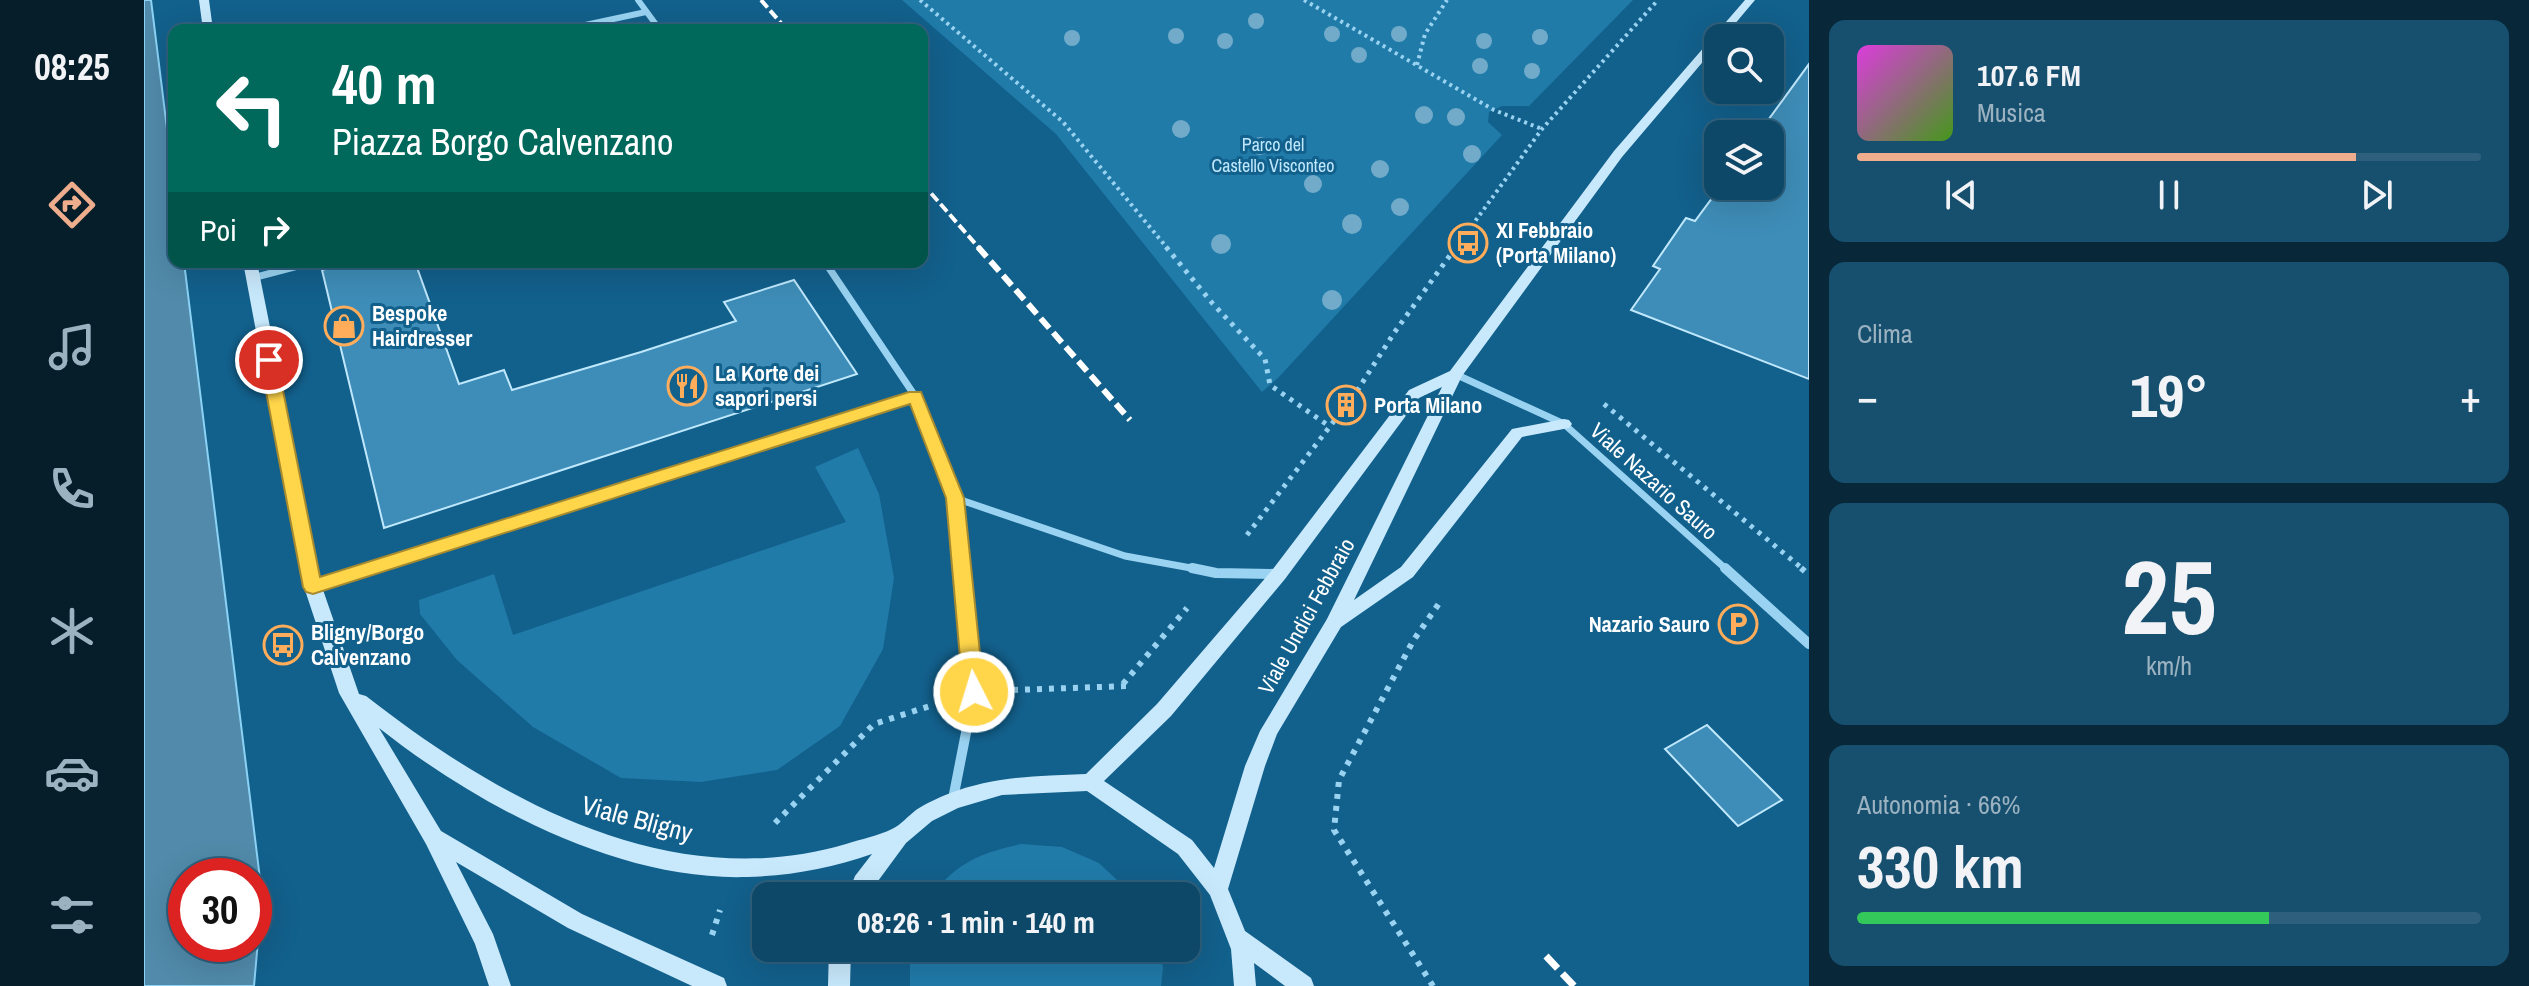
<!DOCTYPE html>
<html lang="it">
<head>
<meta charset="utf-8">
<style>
	:root { --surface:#0e4869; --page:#174f6f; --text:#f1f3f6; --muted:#9bb2c0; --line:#2e607d; --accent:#eead8d }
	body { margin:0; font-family:"Archivo Narrow",sans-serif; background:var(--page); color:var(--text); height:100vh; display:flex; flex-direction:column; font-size:30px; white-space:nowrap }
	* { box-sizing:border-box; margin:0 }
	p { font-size:26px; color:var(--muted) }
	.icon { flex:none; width:44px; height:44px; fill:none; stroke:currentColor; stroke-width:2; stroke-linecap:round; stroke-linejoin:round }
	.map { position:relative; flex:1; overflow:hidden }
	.panel { display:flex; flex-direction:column; gap:20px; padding:20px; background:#08283a; width:720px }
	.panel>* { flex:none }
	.hud { position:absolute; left:24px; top:24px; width:760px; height:244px; border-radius:16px; box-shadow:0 8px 32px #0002,0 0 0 2px var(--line); background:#00695c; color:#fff; overflow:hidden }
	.buttons { position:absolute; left:1560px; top:24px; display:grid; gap:16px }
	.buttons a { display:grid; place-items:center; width:80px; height:80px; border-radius:16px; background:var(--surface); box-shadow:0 8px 32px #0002,0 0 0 2px var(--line); font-size:40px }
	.speed { position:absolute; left:24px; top:858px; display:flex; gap:16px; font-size:40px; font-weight:700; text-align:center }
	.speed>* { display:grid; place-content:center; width:104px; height:104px; border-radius:50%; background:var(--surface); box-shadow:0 8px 32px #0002,0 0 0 2px var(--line); line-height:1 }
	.speed .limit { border:12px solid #d22; background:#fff; color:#111 }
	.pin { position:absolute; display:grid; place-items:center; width:68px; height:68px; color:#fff; margin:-34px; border:4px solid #fff; border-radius:50%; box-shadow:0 2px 8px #0007 }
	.me { position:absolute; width:88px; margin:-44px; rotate:355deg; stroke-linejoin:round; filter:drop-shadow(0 0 6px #0008) }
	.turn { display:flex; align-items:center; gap:28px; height:168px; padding:0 32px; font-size:36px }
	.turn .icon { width:104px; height:104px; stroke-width:2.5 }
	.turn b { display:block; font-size:56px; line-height:68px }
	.then { display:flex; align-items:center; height:76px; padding:0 32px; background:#0003; gap:16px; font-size:30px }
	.big { font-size:60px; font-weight:800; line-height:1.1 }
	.panel .tile { flex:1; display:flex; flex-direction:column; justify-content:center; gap:12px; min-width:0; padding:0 28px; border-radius:16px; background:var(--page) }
	.panel .dial { align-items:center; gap:0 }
	.dial b { font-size:104px; line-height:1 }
	.song { display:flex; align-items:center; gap:24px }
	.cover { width:96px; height:96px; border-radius:12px; background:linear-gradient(135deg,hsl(300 70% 55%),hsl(100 70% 35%)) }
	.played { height:8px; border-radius:4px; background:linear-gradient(90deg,var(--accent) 80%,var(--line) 80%) }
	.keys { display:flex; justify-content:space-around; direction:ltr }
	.heat { display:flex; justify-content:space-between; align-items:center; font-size:44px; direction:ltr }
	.charge { height:12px; border-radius:6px; background:linear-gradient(90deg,#34c759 66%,var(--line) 0) }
	.trip { position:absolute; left:608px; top:882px; width:448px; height:80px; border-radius:16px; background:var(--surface); box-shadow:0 8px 32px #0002,0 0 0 2px var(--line); font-weight:800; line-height:80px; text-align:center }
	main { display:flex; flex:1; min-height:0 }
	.tab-bar { display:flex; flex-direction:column; width:144px; justify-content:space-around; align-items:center; background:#061d2a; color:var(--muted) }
	.tab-bar .icon { width:56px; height:56px }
	.tab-bar .on { color:var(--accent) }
	.tab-bar b { font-size:36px; color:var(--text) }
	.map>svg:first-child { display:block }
	.green { fill:#207ba9 }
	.water { fill:#518aaa; stroke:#8bd2f5; stroke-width:2; fill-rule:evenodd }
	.building { fill:#3e8db8; stroke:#c0e8fd; stroke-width:2 }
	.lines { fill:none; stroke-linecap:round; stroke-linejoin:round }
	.path-far2 { stroke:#99d3f1; stroke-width:4; stroke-dasharray:3 4; stroke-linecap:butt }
	.path-far1 { stroke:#99d3f1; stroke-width:5; stroke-dasharray:4 6; stroke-linecap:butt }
	.path { stroke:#99d3f1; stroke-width:6; stroke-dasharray:5 7; stroke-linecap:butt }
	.lane-far1 { stroke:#99d3f1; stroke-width:6 }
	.lane { stroke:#99d3f1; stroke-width:7 }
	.street-far2 { stroke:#99d3f1; stroke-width:6 }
	.street-far1 { stroke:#99d3f1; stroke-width:7 }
	.street { stroke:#99d3f1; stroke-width:10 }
	.secondary { fill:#c8e9fc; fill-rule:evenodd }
	.rail-far2 { stroke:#fff; stroke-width:4; stroke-dasharray:10 4; stroke-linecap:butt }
	.rail-far1 { stroke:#fff; stroke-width:6; stroke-dasharray:13 6; stroke-linecap:butt }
	.rail { stroke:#fff; stroke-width:7; stroke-dasharray:17 7; stroke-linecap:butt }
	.tree { fill:#72abca }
	.route { fill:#ffd54a; stroke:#a68a30; stroke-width:2 }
	.labels { text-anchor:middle; stroke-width:6; stroke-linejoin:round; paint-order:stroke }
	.far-park-label { font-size:18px; fill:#c0e8fd; stroke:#12608c }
	.poi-label { font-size:22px; font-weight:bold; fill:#fff; stroke:#12608c; text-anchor:start }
	.street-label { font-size:22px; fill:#fff; stroke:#12608c }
	.near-street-label { font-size:26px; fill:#fff; stroke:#12608c }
</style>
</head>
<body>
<main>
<nav class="tab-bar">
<b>08:25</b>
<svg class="icon on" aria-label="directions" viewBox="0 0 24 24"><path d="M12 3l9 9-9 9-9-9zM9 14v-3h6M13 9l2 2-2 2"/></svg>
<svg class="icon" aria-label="music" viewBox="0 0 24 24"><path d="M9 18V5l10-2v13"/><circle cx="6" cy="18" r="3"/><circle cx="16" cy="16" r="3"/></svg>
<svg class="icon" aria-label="phone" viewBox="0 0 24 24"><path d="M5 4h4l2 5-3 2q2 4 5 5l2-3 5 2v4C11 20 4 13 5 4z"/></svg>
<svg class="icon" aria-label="climate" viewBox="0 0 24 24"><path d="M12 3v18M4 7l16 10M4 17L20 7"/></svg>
<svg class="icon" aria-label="car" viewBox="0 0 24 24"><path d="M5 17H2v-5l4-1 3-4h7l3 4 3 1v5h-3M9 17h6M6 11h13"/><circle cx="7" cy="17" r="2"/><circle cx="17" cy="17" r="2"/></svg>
<svg class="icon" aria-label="filters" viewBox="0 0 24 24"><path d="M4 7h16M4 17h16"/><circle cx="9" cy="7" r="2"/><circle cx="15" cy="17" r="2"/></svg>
</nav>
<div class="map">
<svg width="1665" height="986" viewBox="0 0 1665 986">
	<rect width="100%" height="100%" fill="#12608c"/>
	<g class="green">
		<polygon points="758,0 1489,0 1385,106 1358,106 1345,112 1344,122 1358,135 1134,378 1118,392 912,134"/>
		<polygon points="714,448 735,494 750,578 739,649 696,726 633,770 557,782 477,778 389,727 313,660 276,614 275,600 350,574 369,635 702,522 671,467"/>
		<path d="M877,844L918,847L955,863L990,896H787C813,862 837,853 877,844Z"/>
		<polygon points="766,948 1014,948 1019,967 1017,986 766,986"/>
	</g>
	<path class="water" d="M0,0H7L30,185V262H40L118,895L110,986H0ZM42,876H110V944H42Z"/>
	<g class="building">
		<polygon points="1665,64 1665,379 1487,310 1516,269 1509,266 1542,218 1551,221 1577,186 1626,186 1626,134 1614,134"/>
		<polygon points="208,262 271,262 315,384 360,370 368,390 497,352 592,321 580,302 650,280 713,374 240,528 178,270"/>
		<polygon points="1563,725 1638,800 1594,826 1521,749"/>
	</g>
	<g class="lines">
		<g class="path-far2">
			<polyline points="776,0 919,122 1024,249"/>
			<polyline points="1160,0 1350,110 1398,129"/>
			<polyline points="1273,65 1281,34 1303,0"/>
			<polyline points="1311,249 1398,129 1514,0"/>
		</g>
		<g class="path-far1">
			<polyline points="1022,247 1069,304 1121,359 1126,385 1185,426"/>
			<polyline points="1213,391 1250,333 1312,247"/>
			<polyline points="1460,404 1660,570"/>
			<polyline points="1103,535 1190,421"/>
		</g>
		<g class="path">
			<polyline points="1657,568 1665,575"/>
			<polyline points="979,684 1043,608"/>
			<polyline points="869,690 983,686"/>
			<polyline points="631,823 730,724 789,705"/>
			<polyline points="568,935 576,910"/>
			<polyline points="1289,986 1190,830 1195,780 1269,641 1296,602"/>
		</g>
		<polyline class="lane-far1" points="221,570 771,396"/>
		<polyline class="lane" points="172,586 227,568"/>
		<g class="street-far2">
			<polyline points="494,0 516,30"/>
			<polyline points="418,30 502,12"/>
		</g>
		<g class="street-far1">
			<polyline points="681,262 771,396 811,498 818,570"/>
			<polyline points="109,278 169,262"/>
			<polyline points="1311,374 1420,424 1583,570"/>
			<polyline points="811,498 981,556 1058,570"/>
		</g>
		<g class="street">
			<polyline points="1048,568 1072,573 1134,574"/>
			<polyline points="1581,568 1665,644"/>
			<polyline points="809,799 830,692 818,568"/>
		</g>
		<g class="secondary">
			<polygon points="55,0 65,0 69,30 59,30"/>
			<path d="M1601,0H1611L1579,38H1574V44L1478,157L1318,376L1210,600L1257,567L1368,429L1420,419L1425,420L1428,424L1425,428L1378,437L1269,577L1197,627L1133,734L1121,766L1084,889L1101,931L1167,978L1170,986H1141L1110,963L1112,986H1090L1087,949L1066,895L1034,854L943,791L858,795L814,808L788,821L762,843L723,896H703L711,876L728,854C687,868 646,876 603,877C474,881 334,806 235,728L297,831L438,914L580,978L583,986H548L424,928L312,862L349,934L367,986H345L331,944L282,844L195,693L160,587L99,262H113L178,587L215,694L222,696C355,800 527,896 702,844C717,839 734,836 748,829C757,825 764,816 772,810C781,804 794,798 804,794C850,776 893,776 942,774L1013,704L1129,569L1265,390L1306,371L1470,151ZM1298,387L1183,619L1116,731L1101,766L1070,868L1048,840L960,781L1027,716L1141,579L1275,398Z"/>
			<polygon points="685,948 707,948 706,986 684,986"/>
		</g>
		<g class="rail-far2">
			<polyline points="617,0 643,30"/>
			<polyline points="778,183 836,249"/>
		</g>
		<polyline class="rail-far1" points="834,247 986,420"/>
		<polyline class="rail" points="1402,956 1430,986"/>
	</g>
	<g class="tree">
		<circle cx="1112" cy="21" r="8"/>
		<circle cx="1188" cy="34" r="8"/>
		<circle cx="1255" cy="34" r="8"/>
		<circle cx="1032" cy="36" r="8"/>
		<circle cx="1396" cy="37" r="8"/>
		<circle cx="928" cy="38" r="8"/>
		<circle cx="1081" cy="41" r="8"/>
		<circle cx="1340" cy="41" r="8"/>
		<circle cx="1215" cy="55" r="8"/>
		<circle cx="1336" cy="66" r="8"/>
		<circle cx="1388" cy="71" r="8"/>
		<circle cx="1280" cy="115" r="9"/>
		<circle cx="1312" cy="117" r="9"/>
		<circle cx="1037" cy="129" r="9"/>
		<circle cx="1116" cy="146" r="9"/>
		<circle cx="1328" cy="154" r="9"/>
		<circle cx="1236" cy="169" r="9"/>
		<circle cx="1169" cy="184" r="9"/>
		<circle cx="1256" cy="207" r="9"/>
		<circle cx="1208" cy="224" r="10"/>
		<circle cx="1077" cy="244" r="10"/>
		<circle cx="1188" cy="300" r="10"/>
	</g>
	<polygon class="route" points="125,355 133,360 176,577 765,392 777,392 820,498 840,692 837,698 830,701 822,698 819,692 802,498 766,404 169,594 162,592 159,587 116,360"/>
	<defs>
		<g id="bus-ring" transform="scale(2)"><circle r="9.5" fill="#12608c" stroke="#ffad5a" stroke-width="1.5"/><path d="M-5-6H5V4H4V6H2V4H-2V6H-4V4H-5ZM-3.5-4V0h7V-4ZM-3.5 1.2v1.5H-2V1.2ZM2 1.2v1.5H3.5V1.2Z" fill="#ffad5a"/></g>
		<g id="shop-ring" transform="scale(2)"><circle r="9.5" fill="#12608c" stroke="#ffad5a" stroke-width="1.5"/><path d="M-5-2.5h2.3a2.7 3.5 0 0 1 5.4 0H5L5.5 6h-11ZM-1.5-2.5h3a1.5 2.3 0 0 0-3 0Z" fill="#ffad5a"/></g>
		<g id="restaurant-ring" transform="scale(2)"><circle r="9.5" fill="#12608c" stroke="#ffad5a" stroke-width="1.5"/><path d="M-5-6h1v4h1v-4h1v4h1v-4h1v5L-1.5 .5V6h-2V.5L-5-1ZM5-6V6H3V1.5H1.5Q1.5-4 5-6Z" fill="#ffad5a"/></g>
		<g id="building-ring" transform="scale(2)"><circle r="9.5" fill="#12608c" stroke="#ffad5a" stroke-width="1.5"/><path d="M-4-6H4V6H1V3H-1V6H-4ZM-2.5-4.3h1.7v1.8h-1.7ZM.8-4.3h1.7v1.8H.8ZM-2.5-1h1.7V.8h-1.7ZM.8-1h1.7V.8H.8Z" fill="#ffad5a"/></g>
		<g id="parking-ring" transform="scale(2)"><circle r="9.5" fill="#12608c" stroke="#ffad5a" stroke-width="1.5"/><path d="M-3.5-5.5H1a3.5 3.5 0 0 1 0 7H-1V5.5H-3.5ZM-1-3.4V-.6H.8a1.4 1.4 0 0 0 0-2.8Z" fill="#ffad5a"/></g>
	</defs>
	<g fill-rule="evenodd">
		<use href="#bus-ring" x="1324" y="243"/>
		<use href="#shop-ring" x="200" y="326"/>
		<use href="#restaurant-ring" x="543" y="386"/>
		<use href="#building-ring" x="1202" y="405"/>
		<use href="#parking-ring" x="1594" y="624"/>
		<use href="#bus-ring" x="139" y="645"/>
	</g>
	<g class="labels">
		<g class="far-park-label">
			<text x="1129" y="151">Parco del<tspan x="1129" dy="21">Castello Visconteo</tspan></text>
		</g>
		<g class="poi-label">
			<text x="1352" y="238">XI Febbraio<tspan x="1352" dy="25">(Porta Milano)</tspan></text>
			<text x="228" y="321">Bespoke<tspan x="228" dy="25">Hairdresser</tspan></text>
			<text x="571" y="381">La Korte dei<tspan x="571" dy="25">sapori persi</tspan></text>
			<text x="1230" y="413">Porta Milano</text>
			<text x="1566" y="632" text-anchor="end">Nazario Sauro</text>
			<text x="167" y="640">Bligny/Borgo<tspan x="167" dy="25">Calvenzano</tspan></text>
		</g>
		<g class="street-label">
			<text transform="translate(1510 481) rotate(42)" y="8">Viale Nazario Sauro</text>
			<text transform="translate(1162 616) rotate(-61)" y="8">Viale Undici Febbraio</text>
		</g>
		<g class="near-street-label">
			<text transform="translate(493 819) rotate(15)" y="9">Viale Bligny</text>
		</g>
	</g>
</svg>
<div class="buttons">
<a><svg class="icon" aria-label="search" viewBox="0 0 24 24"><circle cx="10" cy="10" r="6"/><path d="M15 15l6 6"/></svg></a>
<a><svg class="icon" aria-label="layers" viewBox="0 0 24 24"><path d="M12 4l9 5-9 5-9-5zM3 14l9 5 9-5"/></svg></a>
</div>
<div class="speed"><div class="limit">30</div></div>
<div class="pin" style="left:125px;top:360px;background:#d93025"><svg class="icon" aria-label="arrive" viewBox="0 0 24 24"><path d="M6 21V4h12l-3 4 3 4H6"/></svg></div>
<svg class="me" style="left:830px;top:692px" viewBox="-20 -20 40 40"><circle r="17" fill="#ffd54a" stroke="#fff" stroke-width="3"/><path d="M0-11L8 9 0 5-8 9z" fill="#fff"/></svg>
<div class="trip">08:26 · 1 min · 140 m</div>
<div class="hud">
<div class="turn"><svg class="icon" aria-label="left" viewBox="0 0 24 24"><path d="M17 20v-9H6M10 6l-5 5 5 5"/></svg><div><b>40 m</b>Piazza Borgo Calvenzano</div></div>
<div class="then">Poi<svg class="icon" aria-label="right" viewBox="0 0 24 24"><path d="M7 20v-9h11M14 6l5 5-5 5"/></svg></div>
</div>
</div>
<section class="panel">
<div class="tile">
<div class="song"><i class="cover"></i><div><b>107.6 FM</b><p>Musica</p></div></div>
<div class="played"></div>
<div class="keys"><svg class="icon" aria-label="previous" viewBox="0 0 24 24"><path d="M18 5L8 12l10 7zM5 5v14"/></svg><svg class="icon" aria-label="pause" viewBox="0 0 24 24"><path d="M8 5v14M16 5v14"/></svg><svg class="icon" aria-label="next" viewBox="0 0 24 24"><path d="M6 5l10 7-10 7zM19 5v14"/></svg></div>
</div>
<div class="tile"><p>Clima</p>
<div class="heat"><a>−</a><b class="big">19°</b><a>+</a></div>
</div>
<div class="tile dial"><b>25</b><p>km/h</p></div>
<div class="tile"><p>Autonomia · 66%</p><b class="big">330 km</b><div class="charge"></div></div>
</section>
</main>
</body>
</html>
